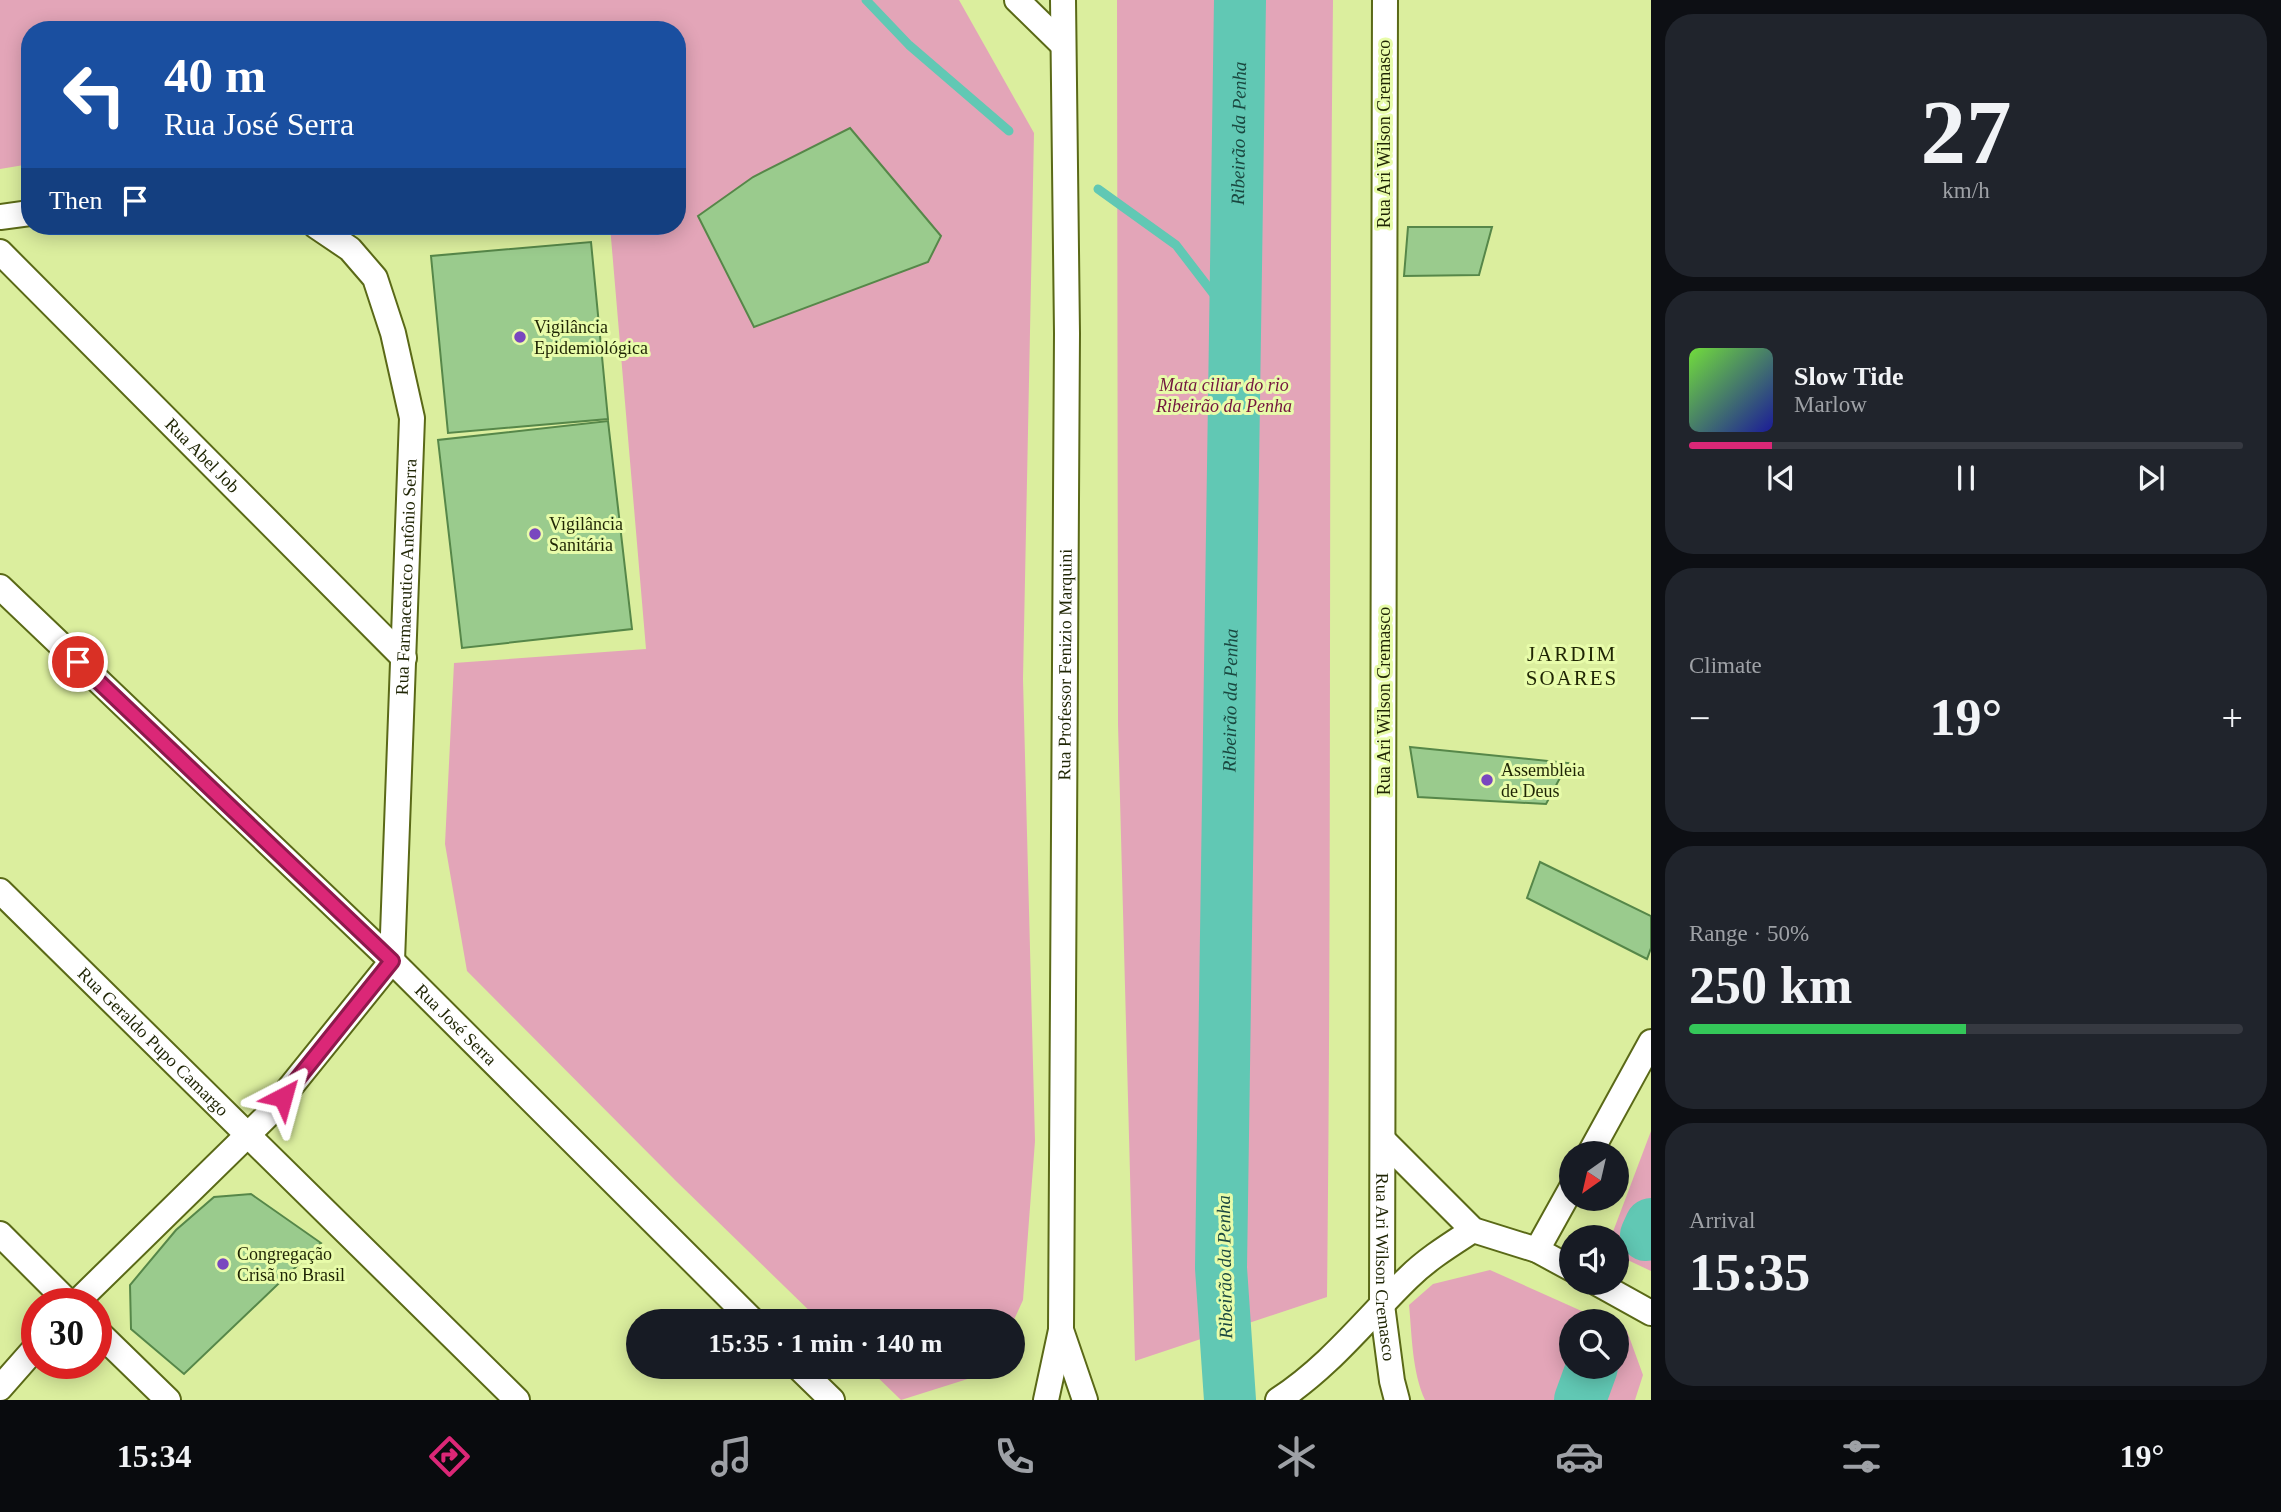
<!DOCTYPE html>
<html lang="en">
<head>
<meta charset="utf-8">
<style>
	:root { --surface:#171b24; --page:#20242c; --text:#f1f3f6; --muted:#9ea1a6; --line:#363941; --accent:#db2777 }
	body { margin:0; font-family:"Times New Roman",serif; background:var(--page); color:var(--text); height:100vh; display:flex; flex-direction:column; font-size:26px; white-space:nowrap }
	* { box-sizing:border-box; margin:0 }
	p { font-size:23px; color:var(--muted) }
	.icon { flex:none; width:38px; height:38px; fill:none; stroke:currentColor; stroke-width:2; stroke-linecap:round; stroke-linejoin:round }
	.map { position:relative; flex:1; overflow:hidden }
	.details { display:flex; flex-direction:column; gap:14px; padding:14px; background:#0d0f14; width:630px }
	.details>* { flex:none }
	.hud { position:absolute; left:21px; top:21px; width:665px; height:214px; border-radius:28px; box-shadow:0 4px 18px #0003; background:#1a4fa0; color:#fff; overflow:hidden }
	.needle { width:46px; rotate:214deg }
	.buttons { position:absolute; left:1559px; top:1141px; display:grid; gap:14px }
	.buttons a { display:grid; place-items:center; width:70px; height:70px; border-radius:50%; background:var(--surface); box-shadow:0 4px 18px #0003; font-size:35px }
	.speed { position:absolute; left:21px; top:1288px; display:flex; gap:14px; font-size:35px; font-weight:700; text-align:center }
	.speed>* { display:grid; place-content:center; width:91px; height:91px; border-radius:50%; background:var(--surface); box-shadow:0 4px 18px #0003; line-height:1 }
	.speed .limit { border:10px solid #d22; background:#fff; color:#111 }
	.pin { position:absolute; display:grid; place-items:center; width:60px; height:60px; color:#fff; margin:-30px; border:4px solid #fff; border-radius:50%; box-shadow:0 2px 7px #0007 }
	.me { position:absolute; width:77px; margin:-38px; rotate:39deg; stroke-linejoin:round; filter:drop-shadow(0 0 5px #0008) }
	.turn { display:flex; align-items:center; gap:24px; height:147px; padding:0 28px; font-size:32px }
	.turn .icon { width:91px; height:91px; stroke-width:2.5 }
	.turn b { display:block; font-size:49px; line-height:60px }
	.then { display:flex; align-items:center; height:66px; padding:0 28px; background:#0003; gap:14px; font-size:26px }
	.big { font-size:52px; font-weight:800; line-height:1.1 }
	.details .card { flex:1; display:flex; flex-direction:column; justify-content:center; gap:10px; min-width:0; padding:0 24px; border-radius:28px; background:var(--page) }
	.details .dial { align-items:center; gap:0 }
	.dial b { font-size:91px; line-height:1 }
	.song { display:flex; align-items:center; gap:21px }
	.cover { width:84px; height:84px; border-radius:10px; background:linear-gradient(135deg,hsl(100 70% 55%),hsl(240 70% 35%)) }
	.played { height:7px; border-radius:4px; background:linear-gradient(90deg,var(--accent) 15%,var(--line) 15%) }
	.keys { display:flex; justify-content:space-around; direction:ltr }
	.heat { display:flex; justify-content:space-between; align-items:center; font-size:38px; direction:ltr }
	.charge { height:10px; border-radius:5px; background:linear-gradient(90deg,#34c759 50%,var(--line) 0) }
	.trip { position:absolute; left:626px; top:1309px; width:399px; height:70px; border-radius:35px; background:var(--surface); box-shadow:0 4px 18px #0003; font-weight:800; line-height:70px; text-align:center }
	.dock { display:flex; height:112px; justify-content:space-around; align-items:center; background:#090b0e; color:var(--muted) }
	.dock .icon { width:49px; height:49px }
	.dock .selected { color:var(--accent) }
	.dock b { font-size:32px; color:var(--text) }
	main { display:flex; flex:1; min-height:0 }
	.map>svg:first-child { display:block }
	.green { fill:#e3a5b8 }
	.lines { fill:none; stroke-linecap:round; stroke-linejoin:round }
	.stream { stroke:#61c8b4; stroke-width:9 }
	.river { stroke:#61c8b4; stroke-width:52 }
	.building { fill:#9acb8d; stroke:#568749; stroke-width:2 }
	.minor-casing { stroke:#5a6917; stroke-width:28 }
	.minor { stroke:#fff; stroke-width:24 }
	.route-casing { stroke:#8e194d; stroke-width:18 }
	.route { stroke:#db2777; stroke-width:12 }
	.poi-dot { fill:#7947bf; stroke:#e8fcaa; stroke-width:2.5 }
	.labels { text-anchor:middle; stroke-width:6; stroke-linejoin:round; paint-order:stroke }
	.street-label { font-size:18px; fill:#1f2504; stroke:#e8fcaa }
	.poi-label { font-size:18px; fill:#1f2504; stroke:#e8fcaa; text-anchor:start }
	.park-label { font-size:18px; font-style:italic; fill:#73163f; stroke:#e8fcaa }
	.water-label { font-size:19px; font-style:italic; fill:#1a4840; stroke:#e8fcaa }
	.quarter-label { font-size:21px; letter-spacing:2px; fill:#1f2504; stroke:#e8fcaa }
</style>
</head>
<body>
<main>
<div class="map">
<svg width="1651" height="1400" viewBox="0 0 1651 1400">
	<rect width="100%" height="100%" fill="#dbee9e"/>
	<g class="green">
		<polygon points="0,0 959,0 1034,133 1023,679 1035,1141 1023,1300 1013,1322 820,1321 676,1181 467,971 445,844 454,663 646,649 610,226 677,226 677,30 30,30 30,164 0,169"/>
		<path d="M1117,0H1333C1328,432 1332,865 1327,1297L1135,1361L1118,724Z"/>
		<polygon points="1651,1131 1651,1271 1617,1255 1617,1237 1611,1237"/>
		<path d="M1490,1270L1604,1321H1572V1367H1617V1327L1627,1331L1643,1375L1635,1400H1425C1412,1372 1412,1336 1409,1305L1433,1284Z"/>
		<polygon points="867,1367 994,1367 993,1371 901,1400"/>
	</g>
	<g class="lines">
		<g class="stream">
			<polyline points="866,0 909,45 1009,131"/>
			<polyline points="1098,189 1176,245 1235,322"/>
		</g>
		<g class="river">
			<polyline points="1646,1235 1651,1224"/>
			<path id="s1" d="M1230,1400L1221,1268L1240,0"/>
			<polyline points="1580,1400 1592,1367"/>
		</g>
	</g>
	<g class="building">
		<polygon points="850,128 941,236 928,262 754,327 698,216 753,177"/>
		<polygon points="1408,227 1492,227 1479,275 1404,276"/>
		<polygon points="591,242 608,419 448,433 431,256"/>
		<polygon points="608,421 632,629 462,648 438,440"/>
		<polygon points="1410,747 1568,763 1546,804 1418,797"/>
		<polygon points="1540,862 1651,916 1651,948 1647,959 1527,898"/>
		<polygon points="251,1194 321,1243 184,1374 131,1329 130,1285 176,1230 214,1197"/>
	</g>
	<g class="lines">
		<g class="minor-casing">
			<g id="minor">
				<polyline points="1017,0 1063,45"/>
				<path id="s2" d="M1385,0L1382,1305L1392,1381L1397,1400"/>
				<polyline points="0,217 30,213"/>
				<path id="s3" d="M0,252L404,658"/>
				<path id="s4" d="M0,587L392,961L753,1321"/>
				<path id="s5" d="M0,891L517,1400"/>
				<polyline points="1383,1140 1473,1230 1537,1250 1572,1269"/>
				<polyline points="1590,1153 1651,1042"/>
				<polyline points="0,1234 70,1304"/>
				<polyline points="1537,1250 1572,1187"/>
				<polyline points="1597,1283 1651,1313"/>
				<path id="s6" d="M75,1304L267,1116L392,961L412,418L393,333L375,278L350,249L316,226"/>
				<polyline points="96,1330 168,1400"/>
				<polyline points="1061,1330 1085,1400"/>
				<polyline points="798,1367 832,1400"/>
				<polyline points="0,1388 37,1346"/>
				<path id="s7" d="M1046,1400L1061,1330L1067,333L1063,0"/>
				<path d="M1278,1400C1329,1367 1365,1320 1408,1278C1427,1259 1450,1245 1473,1230"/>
			</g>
		</g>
		<use href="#minor" class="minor"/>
	</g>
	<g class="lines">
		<g class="route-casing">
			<polyline id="route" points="78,662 392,961 283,1097"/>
		</g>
		<use href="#route" class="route"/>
	</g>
	<g class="poi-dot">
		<circle cx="520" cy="337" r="7"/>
		<circle cx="535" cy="534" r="7"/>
		<circle cx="1487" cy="780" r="7"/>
		<circle cx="223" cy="1264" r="7"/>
	</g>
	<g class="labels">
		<g class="street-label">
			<text transform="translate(1384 134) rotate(-90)" y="6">Rua Ari Wilson Cremasco</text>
			<text dy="6" stroke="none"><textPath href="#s3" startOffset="287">Rua Abel Job</textPath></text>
			<text dy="6" stroke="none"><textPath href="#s6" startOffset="852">Rua Farmaceutico Antônio Serra</textPath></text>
			<text dy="6" stroke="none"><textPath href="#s7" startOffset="737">Rua Professor Fenizio Marquini</textPath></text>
			<text transform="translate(1384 701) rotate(-90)" y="6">Rua Ari Wilson Cremasco</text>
			<text dy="6" stroke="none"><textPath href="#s4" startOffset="632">Rua José Serra</textPath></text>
			<text dy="6" stroke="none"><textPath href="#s5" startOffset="215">Rua Geraldo Pupo Camargo</textPath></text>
			<text dy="6" stroke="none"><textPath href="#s2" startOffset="1267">Rua Ari Wilson Cremasco</textPath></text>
		</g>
		<g class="poi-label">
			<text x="534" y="333">Vigilância<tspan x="534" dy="21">Epidemiológica</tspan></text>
			<text x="549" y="530">Vigilância<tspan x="549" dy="21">Sanitária</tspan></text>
			<text x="1501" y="776">Assembleia<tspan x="1501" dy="21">de Deus</tspan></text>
			<text x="237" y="1260">Congregação<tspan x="237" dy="21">Crisã no Brasil</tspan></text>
		</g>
		<g class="park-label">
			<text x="1224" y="391">Mata ciliar do rio<tspan x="1224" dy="21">Ribeirão da Penha</tspan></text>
		</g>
		<g class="water-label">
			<text dy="7" stroke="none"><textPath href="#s1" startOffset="1267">Ribeirão da Penha</textPath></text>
			<text dy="7" stroke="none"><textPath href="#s1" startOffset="700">Ribeirão da Penha</textPath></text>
			<text transform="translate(1224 1267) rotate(-91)" y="7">Ribeirão da Penha</text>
		</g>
		<g class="quarter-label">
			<text x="1572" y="661">JARDIM<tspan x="1572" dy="24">SOARES</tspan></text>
		</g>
	</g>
</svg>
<div class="buttons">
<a><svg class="needle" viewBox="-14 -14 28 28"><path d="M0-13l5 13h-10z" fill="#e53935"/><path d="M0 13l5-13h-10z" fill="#9ea1a6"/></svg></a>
<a><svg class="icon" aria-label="sound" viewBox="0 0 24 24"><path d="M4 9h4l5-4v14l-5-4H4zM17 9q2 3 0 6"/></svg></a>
<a><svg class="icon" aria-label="search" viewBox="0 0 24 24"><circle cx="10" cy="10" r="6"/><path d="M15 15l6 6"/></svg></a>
</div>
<div class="speed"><div class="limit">30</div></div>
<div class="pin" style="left:78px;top:662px;background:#d93025"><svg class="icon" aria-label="arrive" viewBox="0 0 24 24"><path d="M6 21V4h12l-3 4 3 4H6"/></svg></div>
<svg class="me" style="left:283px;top:1097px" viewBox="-20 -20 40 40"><path d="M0-17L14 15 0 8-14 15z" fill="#db2777" stroke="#fff" stroke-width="4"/></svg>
<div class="trip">15:35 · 1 min · 140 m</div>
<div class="hud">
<div class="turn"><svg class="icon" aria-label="left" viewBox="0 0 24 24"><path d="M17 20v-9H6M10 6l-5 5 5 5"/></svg><div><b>40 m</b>Rua José Serra</div></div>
<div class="then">Then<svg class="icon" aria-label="arrive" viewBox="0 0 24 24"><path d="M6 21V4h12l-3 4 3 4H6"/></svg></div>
</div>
</div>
<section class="details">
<div class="card dial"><b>27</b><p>km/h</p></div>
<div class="card">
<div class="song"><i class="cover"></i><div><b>Slow Tide</b><p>Marlow</p></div></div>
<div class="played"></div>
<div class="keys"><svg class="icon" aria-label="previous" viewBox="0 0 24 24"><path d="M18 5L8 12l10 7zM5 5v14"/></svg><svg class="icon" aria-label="pause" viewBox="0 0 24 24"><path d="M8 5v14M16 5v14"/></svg><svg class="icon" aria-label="next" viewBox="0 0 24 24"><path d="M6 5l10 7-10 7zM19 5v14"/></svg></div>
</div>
<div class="card"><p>Climate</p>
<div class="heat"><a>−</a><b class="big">19°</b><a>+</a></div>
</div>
<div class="card"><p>Range · 50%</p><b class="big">250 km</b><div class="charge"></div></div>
<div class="card"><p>Arrival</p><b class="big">15:35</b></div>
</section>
</main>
<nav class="dock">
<b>15:34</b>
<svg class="icon selected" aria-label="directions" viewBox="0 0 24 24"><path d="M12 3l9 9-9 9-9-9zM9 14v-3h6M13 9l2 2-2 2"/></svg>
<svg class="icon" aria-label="music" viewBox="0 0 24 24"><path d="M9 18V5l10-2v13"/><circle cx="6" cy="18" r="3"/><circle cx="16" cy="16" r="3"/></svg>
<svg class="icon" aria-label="phone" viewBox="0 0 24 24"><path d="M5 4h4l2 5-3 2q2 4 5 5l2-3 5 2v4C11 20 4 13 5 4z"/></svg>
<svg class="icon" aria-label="climate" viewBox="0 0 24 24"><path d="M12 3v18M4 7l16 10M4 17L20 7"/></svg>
<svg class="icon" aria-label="car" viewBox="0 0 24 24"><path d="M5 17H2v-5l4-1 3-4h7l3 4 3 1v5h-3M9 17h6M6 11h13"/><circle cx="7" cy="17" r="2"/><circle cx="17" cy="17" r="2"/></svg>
<svg class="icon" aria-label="filters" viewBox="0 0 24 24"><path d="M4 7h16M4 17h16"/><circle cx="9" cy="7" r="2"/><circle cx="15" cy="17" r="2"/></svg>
<b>19°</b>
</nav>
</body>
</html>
